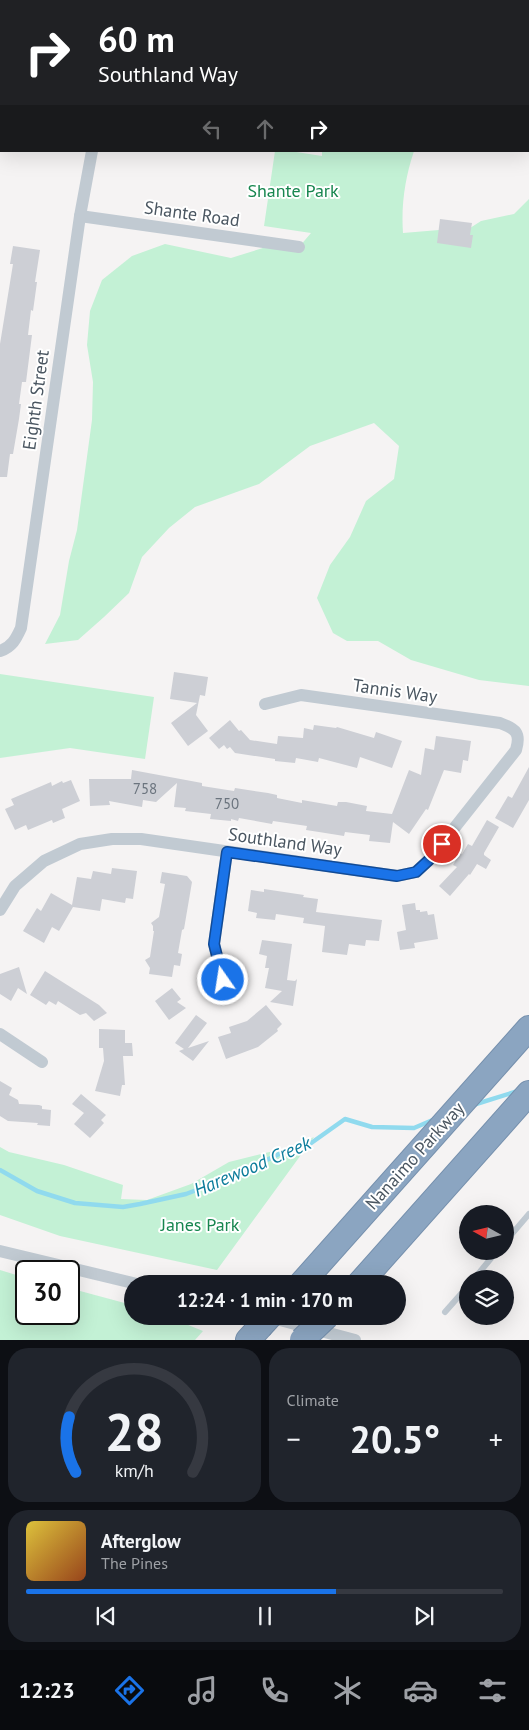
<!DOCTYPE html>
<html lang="en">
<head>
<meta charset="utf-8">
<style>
	:root { --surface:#171b24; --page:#20242c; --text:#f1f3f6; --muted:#9ea1a6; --line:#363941; --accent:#1a73e8 }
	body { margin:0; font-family:"PT Sans",sans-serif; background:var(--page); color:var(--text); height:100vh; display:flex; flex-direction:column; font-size:19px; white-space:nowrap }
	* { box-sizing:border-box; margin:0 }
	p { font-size:16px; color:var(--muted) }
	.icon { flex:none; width:28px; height:28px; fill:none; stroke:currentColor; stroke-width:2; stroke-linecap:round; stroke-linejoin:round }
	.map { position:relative; height:1340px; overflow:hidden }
	.drawer { display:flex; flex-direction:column; gap:8px; padding:8px; background:#0d0f14; flex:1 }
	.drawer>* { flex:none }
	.banner { position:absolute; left:0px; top:0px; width:530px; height:152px; box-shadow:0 5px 20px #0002; background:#202124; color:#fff; overflow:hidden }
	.needle { width:32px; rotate:278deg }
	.tools { position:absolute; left:459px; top:1205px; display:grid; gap:10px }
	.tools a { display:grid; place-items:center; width:55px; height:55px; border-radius:50%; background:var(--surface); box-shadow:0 5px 20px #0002; font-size:25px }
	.speed { position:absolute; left:15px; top:1260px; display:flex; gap:10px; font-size:25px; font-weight:700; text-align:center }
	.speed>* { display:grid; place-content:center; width:65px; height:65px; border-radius:50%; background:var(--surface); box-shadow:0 5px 20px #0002; line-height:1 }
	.speed .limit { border:2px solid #111; border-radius:8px; background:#fff; color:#111 }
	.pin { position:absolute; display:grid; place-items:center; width:42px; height:42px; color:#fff; margin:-21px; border:2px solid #fff; border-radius:50%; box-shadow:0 1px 5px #0007 }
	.me { position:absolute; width:55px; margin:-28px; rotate:347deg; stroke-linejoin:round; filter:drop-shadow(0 0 4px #0008) }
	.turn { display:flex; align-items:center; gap:18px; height:105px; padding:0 15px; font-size:22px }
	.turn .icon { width:65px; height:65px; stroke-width:2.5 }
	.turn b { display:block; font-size:35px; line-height:42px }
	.lanes { display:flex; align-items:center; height:48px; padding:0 15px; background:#0003; justify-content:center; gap:25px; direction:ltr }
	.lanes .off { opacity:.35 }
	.big { font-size:38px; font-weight:800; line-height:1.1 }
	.drawer .card { flex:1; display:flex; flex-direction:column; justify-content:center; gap:8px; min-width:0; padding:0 18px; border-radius:20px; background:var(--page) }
	.drawer .dial { align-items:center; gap:0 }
	.dial svg { height:130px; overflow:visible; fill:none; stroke:var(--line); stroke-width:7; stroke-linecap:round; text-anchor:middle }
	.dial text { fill:var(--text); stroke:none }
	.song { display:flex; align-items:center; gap:15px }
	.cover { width:60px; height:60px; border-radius:8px; background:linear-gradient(135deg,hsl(50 70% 55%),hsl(20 70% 35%)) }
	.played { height:5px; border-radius:2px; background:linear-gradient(90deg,var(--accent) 65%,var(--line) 65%) }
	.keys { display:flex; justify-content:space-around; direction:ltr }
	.heat { display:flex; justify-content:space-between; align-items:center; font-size:28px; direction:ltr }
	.drawer .tiles { flex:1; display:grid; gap:8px; grid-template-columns:1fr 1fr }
	.card:last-child { grid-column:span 2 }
	.trip { position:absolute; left:124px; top:1275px; width:282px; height:50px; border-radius:25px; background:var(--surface); box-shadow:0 5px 20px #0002; font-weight:800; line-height:50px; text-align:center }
	.tab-bar { display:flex; height:80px; justify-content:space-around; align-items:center; background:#090b0e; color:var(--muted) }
	.tab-bar .icon { width:35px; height:35px }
	.tab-bar .current { color:var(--accent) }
	.tab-bar b { font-size:22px; color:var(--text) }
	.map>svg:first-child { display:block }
	.green { fill:#c3f1d5 }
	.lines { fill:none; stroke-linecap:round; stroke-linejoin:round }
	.stream { stroke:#90daee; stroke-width:4.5 }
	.building { fill:#cdcfd5 }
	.motorway-casing { stroke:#7690ad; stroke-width:26 }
	.service { stroke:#c1cad2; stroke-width:6 }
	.minor { stroke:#c1cad2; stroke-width:12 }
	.motorway { stroke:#8ba5c1; stroke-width:24 }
	.motorway-bridge-casing { stroke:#7690ad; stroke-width:26; stroke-linecap:butt }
	.motorway-bridge { stroke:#8ba5c1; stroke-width:24 }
	.route-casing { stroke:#114b97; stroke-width:12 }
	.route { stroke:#1a73e8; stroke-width:9 }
	.labels { text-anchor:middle; stroke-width:4; stroke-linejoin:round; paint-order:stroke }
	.number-label { font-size:15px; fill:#6b747e }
	.park-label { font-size:18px; fill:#17864f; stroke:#fff }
	.street-label { font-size:18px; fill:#4a5661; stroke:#fff }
	.water-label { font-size:19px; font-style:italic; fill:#0c7c9b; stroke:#fff }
</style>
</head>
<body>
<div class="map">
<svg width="529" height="1340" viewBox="0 0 529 1340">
	<rect width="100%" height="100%" fill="#f5f3f3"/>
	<g class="green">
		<path d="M275,151H290L322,156V151H414C405,178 401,205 403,233L439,230H467L481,221L514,214L529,199V686L479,680L411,660L378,641H347L333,633L317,598L330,565L350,537L366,501L394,479L399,446L374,423L310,446L259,484L195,507L169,528L142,557L129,593L104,617L78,640L45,644L60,615L69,561L77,530L92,420L93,382L87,345L90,311L102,280L132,256L165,244L231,258L266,247H299L311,233L264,226Z"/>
		<polygon points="0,674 154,697 145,759 70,748 0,758"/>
		<polygon points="314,1137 217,1270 60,1236 0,1215 0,1147 9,1152 64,1165 123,1185 121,1199 147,1200 191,1184 229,1162 294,1146"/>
		<polygon points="0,1270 26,1278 26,1314 69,1314 69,1288 132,1305 132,1316 166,1316 203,1331 195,1340 0,1340"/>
	</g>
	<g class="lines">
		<g class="stream">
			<polyline points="473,1105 518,1091"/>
			<polyline points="0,1170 37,1191 75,1203 123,1207 140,1204 186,1194 236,1175 281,1153 307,1146 345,1119 372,1127 414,1128 435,1119"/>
		</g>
	</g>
	<g class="building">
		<polygon points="440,219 472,223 470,235 473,235 471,248 437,243"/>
		<polygon points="13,246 40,250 35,282 37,282 33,311 31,310 28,335 32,335 26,382 22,382 19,404 21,404 19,419 13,454 10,454 7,477 0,477 0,344 13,264 10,264"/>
		<polygon points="174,672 208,677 205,696 200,695 196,715 208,731 188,746 171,723 197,703 170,699"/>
		<polygon points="230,720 239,731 241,730 250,740 277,744 278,736 303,738 304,728 313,730 314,725 336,728 337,727 374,738 376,732 402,741 392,768 360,757 357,768 319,758 318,762 296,758 295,763 275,761 275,759 235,753 230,747 227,749 224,745 219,749 209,738"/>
		<polygon points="436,736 471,741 468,761 463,760 461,773 444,770 428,810 426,809 409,834 393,822 390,843 369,841 370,835 345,832 344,836 319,832 306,830 307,826 273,821 272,824 239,818 238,821 231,819 231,821 210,819 211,814 185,811 186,808 174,807 177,783 156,802 143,800 142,807 109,801 110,805 90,806 89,779 131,779 132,770 202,783 202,786 234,791 235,788 268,793 277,795 277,798 302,803 302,800 337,806 338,802 346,802 367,806 366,811 392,814 409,770 421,775 425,748 434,750"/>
		<polygon points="529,767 529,800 513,828 495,818 508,796 512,798"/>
		<polygon points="71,780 80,801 62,809 65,818 53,823 52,820 28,830 26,825 15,830 5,809 14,805 11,799 51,782 52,786 62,781 63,783"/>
		<polygon points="487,820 499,827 484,853 484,855 491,860 486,869 477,864 470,875 469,874 450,896 439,886 457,867 453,865 460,853 462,854 468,844 472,846"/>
		<polygon points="112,868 137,871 133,899 126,898 125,903 102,899 100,911 73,907 59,931 52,927 44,943 23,931 37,908 41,911 51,893 72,905 77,877 91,879 93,871 111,874"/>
		<polygon points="162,872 187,876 192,882 184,929 182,930 178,953 182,954 180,966 174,965 172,977 149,974 150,968 145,960 150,957 154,931 153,931 153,926 151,923 159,917 165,884 160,883"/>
		<polygon points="264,889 304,895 303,897 318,899 316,912 382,920 379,941 366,940 365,946 349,944 347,955 322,952 325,926 303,923 304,918 276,914 275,920 256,918 257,913 248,911 251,890 264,892"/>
		<polygon points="415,903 416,910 420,910 420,912 427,911 428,915 434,914 438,939 414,943 415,948 400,950 397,932 406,930 402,905"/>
		<polygon points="262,940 292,944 287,980 295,981 297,979 293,1006 270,1002 282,991 265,988 269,968 265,968 267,956 259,954"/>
		<polygon points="19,967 27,994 18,988 11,1001 0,994 0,974"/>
		<polygon points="45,971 99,1005 107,1013 94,1021 86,1013 80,1015 58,1001 56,1005 49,1001 46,1005 30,995"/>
		<polygon points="172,988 181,999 177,1002 186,1008 169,1020 155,1001"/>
		<polygon points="266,1005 281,1023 282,1024 277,1029 278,1031 258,1047 226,1059 218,1037 231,1033 229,1027 247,1021"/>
		<polygon points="196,1015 207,1023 188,1048 209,1041 193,1061 179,1051 184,1049 175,1043"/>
		<polygon points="99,1029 125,1030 125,1043 132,1043 133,1056 123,1056 125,1085 122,1085 120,1096 95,1091 104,1061 103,1048 99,1048"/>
		<polygon points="0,1081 12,1088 9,1095 18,1100 19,1104 39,1105 42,1106 42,1109 51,1110 50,1126 37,1125 38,1123 8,1121 0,1116"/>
		<polygon points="81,1094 106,1115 101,1120 104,1123 90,1138 74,1124 84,1113 72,1104"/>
	</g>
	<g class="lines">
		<g class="motorway-casing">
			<g id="motorway">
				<polyline points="301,1284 529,1028"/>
				<polyline points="359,1284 529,1093"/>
				<polyline points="248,1340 260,1327"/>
			</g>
		</g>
		<g class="service">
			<polyline points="505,1242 529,1214"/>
			<polyline points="474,1279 497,1251"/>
			<polyline points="445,1312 468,1286"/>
		</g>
		<g class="minor">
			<polyline points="114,1 114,0"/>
			<polyline points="0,132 1,132"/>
			<polyline points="80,216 299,247"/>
			<path d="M0,651C12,647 16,639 21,628L80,216L92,151"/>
			<path d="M0,910L15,886L44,861L80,844L112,839H141L397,876L416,872L429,860L516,750C521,733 516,729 500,723L301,695L265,704"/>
			<polyline points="223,980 214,944 227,852"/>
			<polyline points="0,1034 42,1062"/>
			<polyline points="0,1251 137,1284"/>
			<polyline points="265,1316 355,1340"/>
		</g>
		<use href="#motorway" class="motorway"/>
		<g class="motorway-bridge-casing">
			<g id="motorway-bridge">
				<polyline points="260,1327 270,1316"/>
				<polyline points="302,1340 327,1316"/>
			</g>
		</g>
		<use href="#motorway-bridge" class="motorway-bridge"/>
	</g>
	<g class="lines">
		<g class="route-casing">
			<polyline id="route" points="223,980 214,944 227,852 397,876 416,872 429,860 442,844"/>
		</g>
		<use href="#route" class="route"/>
	</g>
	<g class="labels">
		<g class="number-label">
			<text x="145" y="794">758</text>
			<text x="227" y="809">750</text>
		</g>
		<g class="park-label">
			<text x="293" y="197">Shante Park</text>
			<text x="200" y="1231">Janes Park</text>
		</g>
		<g class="street-label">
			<text transform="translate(192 214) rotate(8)" y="6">Shante Road</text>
			<text transform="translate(36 400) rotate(-82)" y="6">Eighth Street</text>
			<text transform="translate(395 691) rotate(8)" y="6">Tannis Way</text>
			<text transform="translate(285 842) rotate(8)" y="6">Southland Way</text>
			<text transform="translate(415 1156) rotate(-48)" y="6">Nanaimo Parkway</text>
		</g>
		<g class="water-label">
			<text transform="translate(252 1166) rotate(-23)" y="7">Harewood Creek</text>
		</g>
	</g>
</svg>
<div class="tools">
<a><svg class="needle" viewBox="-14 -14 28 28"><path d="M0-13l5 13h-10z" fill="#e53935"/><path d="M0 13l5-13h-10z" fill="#9ea1a6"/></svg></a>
<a><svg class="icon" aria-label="layers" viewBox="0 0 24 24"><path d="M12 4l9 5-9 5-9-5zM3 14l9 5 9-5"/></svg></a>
</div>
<div class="speed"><div class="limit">30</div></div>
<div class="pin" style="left:442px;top:844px;background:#d93025"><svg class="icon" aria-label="arrive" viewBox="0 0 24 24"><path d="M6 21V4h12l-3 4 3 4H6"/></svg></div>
<svg class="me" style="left:223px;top:980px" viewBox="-20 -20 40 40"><circle r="17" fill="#1a73e8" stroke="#fff" stroke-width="3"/><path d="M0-11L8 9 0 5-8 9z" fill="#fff"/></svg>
<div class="trip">12:24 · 1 min · 170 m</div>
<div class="banner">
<div class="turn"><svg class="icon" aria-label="right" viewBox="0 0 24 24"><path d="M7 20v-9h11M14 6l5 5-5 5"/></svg><div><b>60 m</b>Southland Way</div></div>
<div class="lanes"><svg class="icon off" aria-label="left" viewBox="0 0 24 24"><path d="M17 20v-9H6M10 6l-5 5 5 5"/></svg><svg class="icon off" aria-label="ahead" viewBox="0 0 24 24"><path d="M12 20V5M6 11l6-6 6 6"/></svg><svg class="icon" aria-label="right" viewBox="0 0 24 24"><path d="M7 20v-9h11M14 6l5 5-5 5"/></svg></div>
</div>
</div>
<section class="drawer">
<div class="tiles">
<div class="card dial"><svg viewBox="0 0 100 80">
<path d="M14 69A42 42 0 1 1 86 69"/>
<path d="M14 69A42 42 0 0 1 10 35" stroke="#1a73e8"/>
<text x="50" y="56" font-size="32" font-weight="700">28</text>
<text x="50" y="72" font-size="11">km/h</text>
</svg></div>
<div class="card"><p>Climate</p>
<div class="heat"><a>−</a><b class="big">20.5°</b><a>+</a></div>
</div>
<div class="card">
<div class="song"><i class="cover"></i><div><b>Afterglow</b><p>The Pines</p></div></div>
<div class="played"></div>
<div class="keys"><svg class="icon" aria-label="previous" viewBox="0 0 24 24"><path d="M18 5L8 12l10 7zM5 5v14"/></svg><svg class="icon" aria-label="pause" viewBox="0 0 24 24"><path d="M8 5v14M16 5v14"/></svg><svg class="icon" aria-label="next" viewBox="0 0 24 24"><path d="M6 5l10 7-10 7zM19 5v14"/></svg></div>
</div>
</div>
</section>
<nav class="tab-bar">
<b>12:23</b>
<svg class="icon current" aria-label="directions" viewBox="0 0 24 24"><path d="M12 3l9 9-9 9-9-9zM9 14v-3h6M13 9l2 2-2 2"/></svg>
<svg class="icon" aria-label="music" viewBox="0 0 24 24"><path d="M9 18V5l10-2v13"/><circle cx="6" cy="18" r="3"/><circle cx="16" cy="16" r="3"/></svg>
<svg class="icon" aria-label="phone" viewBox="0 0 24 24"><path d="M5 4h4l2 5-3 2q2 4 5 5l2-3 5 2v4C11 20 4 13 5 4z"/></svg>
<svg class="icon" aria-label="climate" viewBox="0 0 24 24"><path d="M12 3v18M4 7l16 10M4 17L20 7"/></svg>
<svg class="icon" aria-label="car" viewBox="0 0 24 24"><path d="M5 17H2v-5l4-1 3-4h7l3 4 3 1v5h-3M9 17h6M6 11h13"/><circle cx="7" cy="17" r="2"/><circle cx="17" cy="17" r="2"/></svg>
<svg class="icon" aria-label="filters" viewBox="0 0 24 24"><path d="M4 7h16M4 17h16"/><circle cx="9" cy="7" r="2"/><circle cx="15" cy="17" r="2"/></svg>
</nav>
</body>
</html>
